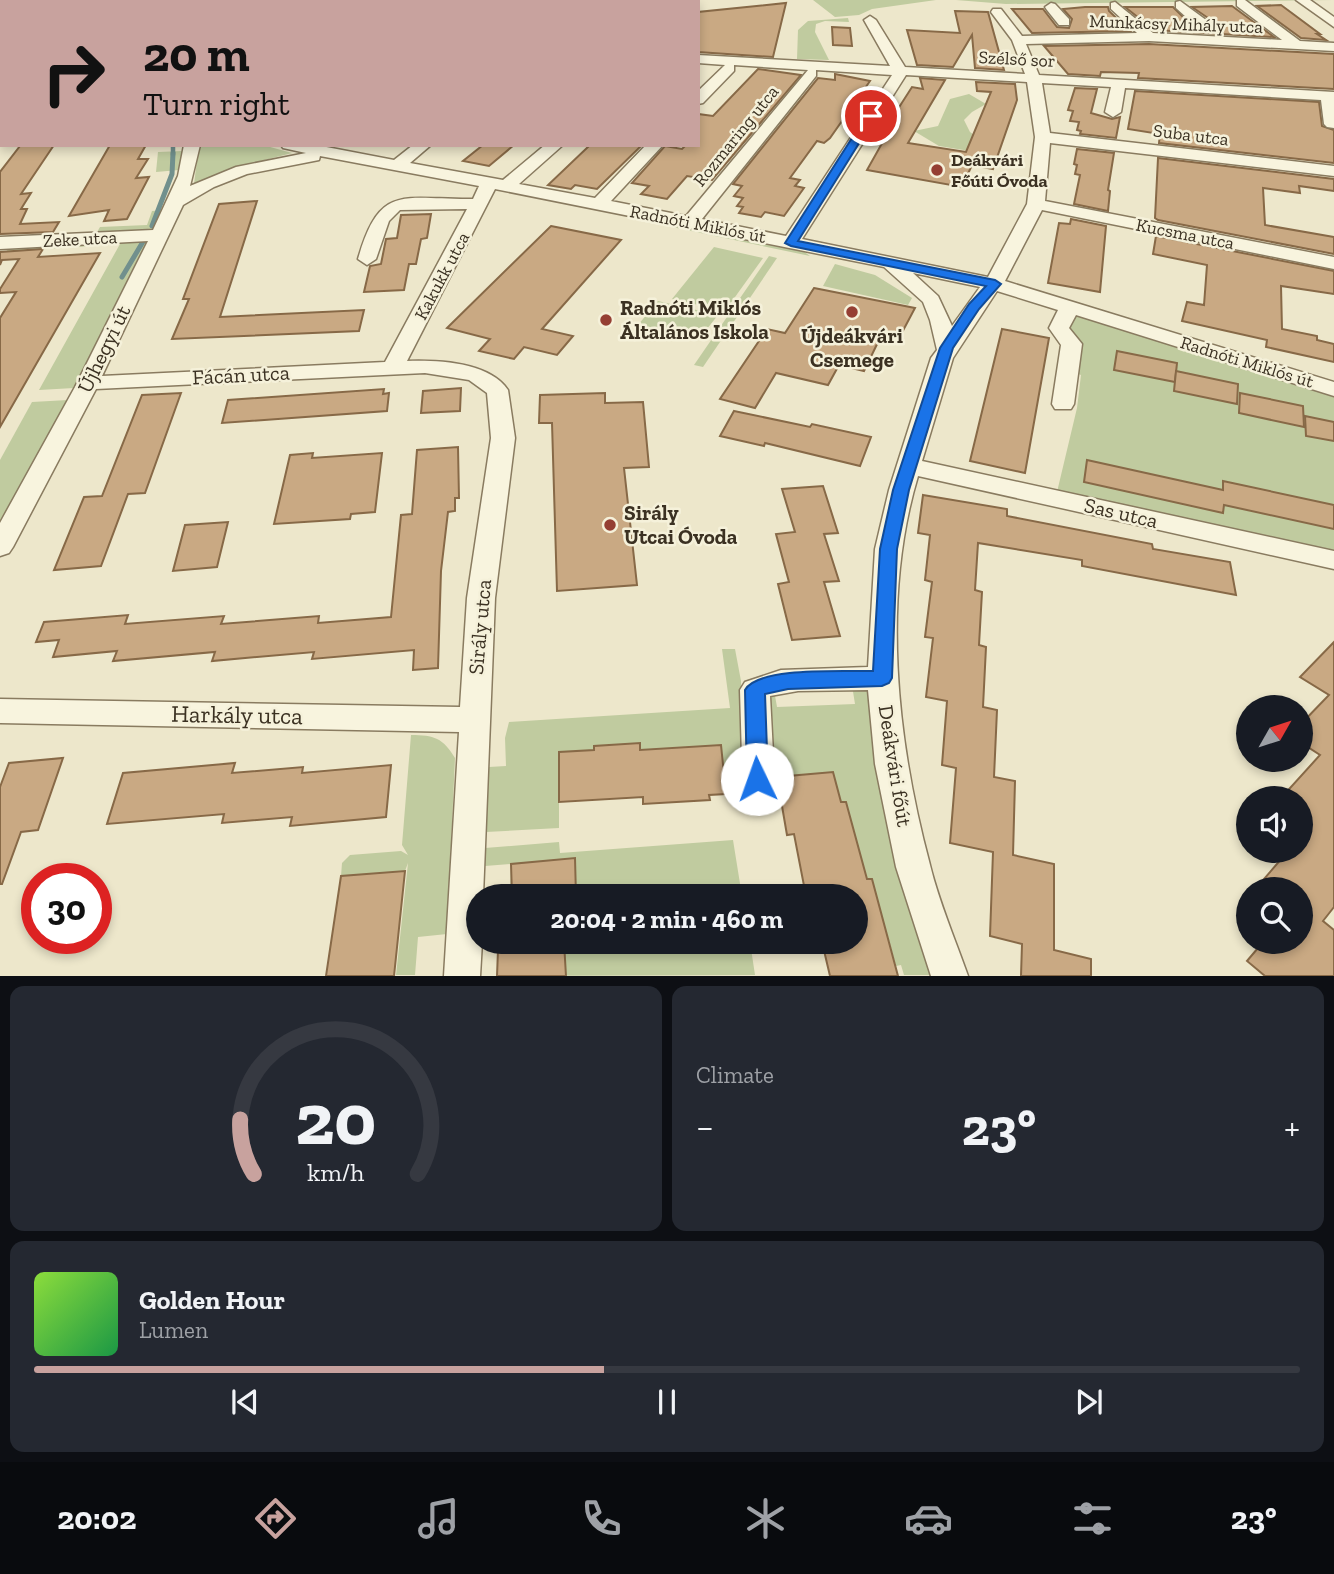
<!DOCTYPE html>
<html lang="en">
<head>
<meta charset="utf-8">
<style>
	:root { --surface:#171b24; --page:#242831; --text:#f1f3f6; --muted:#9ea1a6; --line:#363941; --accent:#c8a29e }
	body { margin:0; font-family:"Zilla Slab",serif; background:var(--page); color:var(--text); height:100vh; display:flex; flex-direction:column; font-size:26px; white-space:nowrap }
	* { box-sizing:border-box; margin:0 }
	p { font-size:23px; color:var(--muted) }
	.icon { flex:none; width:38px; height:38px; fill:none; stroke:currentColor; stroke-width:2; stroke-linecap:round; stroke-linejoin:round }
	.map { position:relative; height:976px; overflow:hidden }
	.sheet { display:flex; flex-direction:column; gap:10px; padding:10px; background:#0d0f14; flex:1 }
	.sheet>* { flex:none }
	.banner { position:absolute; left:0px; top:0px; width:700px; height:147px; box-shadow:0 4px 10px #0003; background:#c8a29e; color:#111; overflow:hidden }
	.needle { width:46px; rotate:51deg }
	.tools { position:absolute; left:1236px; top:695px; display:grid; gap:14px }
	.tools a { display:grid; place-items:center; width:77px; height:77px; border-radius:50%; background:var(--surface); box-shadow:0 4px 10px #0003; font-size:35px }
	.speed { position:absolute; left:21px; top:863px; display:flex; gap:14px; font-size:35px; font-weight:700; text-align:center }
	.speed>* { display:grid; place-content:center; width:91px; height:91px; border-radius:50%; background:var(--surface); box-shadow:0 4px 10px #0003; line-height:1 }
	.speed .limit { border:10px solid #d22; background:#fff; color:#111 }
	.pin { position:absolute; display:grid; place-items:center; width:60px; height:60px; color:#fff; margin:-30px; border:4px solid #fff; border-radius:50%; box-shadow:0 2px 7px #0007 }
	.me { position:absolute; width:77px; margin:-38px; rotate:357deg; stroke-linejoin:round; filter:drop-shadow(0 0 5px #0008) }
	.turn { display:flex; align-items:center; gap:24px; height:147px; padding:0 28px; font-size:32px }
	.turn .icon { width:91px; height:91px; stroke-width:2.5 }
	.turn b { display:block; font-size:49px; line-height:60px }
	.big { font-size:52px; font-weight:800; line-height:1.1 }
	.sheet .card { flex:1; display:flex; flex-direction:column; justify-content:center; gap:10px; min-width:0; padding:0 24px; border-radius:14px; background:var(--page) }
	.sheet .dial { align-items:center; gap:0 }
	.dial svg { height:182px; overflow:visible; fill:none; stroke:var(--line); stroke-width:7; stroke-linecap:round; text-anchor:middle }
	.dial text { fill:var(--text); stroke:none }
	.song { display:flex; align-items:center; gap:21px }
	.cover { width:84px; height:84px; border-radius:10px; background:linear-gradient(135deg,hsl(90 70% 55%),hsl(140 70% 35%)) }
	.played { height:7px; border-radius:4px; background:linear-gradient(90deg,var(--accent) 45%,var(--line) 45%) }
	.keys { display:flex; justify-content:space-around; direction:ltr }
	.heat { display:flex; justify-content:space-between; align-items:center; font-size:38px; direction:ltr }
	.sheet .tiles { flex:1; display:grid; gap:10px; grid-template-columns:1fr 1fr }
	.card:last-child { grid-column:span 2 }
	.trip { position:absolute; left:466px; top:884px; width:402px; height:70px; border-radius:35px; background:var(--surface); box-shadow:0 4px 10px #0003; font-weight:800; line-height:70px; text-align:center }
	.tab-bar { display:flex; height:112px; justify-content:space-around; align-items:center; background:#090b0e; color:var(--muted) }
	.tab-bar .icon { width:49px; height:49px }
	.tab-bar .on { color:var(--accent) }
	.tab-bar b { font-size:32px; color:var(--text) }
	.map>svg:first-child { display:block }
	.green { fill:#c0cb9f }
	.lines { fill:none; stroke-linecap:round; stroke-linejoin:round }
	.stream-far1 { stroke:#71908d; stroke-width:4.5 }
	.stream { stroke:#71908d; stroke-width:5 }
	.building { fill:#c9a983; stroke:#876947; stroke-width:2 }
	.street-casing { stroke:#897b60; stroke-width:3 }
	.street { fill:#f8f4de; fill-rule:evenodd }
	.route { fill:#1a73e8; stroke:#114b97; stroke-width:2 }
	.poi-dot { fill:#953f33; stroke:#f5f1da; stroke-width:2.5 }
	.labels { text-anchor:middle; stroke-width:5; stroke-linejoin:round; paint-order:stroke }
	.far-street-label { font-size:18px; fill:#3b3122; stroke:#f5f1da }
	.far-poi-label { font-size:18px; font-weight:bold; fill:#3b3122; stroke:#f5f1da; text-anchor:start }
	.poi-label { font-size:21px; font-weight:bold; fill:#3b3122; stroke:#f5f1da; text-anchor:start }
	.street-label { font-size:21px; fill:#3b3122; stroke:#f5f1da }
	.near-street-label { font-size:24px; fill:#3b3122; stroke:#f5f1da }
</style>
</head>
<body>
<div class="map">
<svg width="1334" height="976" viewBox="0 0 1334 976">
	<rect width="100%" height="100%" fill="#ede7cb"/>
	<g class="green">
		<polygon points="215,0 569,0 214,2"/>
		<polygon points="813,0 936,0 872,9 859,15 835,17"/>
		<polygon points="956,0 1334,0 1006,4"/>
		<polygon points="848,18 849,22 825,21 816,24 815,32 829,60 797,59 798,30 808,21"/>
		<polygon points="969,94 986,104 972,112 964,120 970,132 986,144 976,152 939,146 914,131 938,126 950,99"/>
		<polygon points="199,145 263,145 292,153 245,165 194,184"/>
		<polygon points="182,151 179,170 156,172 158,152"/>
		<polygon points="165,210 154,228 149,230 96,234 100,227 147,225 152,211"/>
		<polygon points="677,225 799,248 810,256 672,227"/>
		<polygon points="146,240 148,242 74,388 39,390 120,244 6,252 11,245"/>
		<polygon points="714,247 763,258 725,311 672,299"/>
		<polygon points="769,256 777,258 703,367 694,365"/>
		<polygon points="835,264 875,275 912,298 908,305 823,286"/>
		<polygon points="658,301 718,315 699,339 638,325"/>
		<polygon points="1074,314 1334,397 1334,550 1057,492 1077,408 1081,375 1073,372 1064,331"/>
		<polygon points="68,400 0,530 0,460 32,402"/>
		<polygon points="722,649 735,649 741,681 743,793 726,794 720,745 675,748 640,754 639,743 594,746 594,750 559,752 559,828 486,832 489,767 506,766 505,738 509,722 730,708"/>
		<polygon points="851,679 867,679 933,975 904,975 901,965 896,966 872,879 867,879 846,802 841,802 833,772 775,777 767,722 769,692 774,690 777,707 855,704"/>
		<path d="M411,735C434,735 443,738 455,758L447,934L418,937L415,975H396L408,863L405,871L341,876L342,863L350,855L401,851L408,855L402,845Z"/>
		<polygon points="733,840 742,896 510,896 511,864 485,866 485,848 559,842 560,853"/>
		<polygon points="509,942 750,942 755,975 508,976"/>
	</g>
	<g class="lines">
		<polyline class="stream-far1" points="173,155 173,145"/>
		<g class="stream">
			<polyline points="152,226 172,174 173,153"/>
			<polyline points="122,277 144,240"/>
		</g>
	</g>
	<g class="building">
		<polygon points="786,3 773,57 698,52 698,12"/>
		<polygon points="1281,5 1320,34 1317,34 1326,40 1301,38 1257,6"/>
		<polygon points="1232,6 1274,37 1154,30 1125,7 1173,7 1194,28 1206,29 1209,26 1208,18 1192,7"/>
		<polygon points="1085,7 1108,7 1109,11 1130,31 1032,33 1012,9 1043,9 1057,27 1069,28 1072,19 1063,9"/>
		<polygon points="955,11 988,12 1004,70 975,68 972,35 953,67 917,65 907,30 960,33"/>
		<polygon points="832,27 850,28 852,46 833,45"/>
		<polygon points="1149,44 1334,54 1334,89 1138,78 1139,73 1101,72 1100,76 1068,74 1044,46"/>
		<polygon points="758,69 801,75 712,180 687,176 667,199 641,194 649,186 632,183 665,146 682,149 686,145 698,145 698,114 713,116"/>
		<polygon points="835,74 870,81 830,138 824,143 817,141 790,178 800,180 795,186 804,188 784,216 765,212 761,217 739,213 743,207 737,206 743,198 734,196 742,186 733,184 818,78 835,80"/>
		<polygon points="920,78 945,80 908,143 966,152 991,92 977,91 976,82 1015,84 1017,100 993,169 972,165 962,187 867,170 885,138 880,137 912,87 923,89"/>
		<polygon points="1075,88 1097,89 1091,113 1112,119 1120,117 1116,138 1080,134 1081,131 1077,130 1079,122 1070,121 1073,111 1068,110"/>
		<polygon points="1135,91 1319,102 1322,126 1334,130 1334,163 1159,143 1160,134 1128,129"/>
		<polygon points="54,145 21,194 31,193 21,209 27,209 20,224 59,222 53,232 0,234 0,172 20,146"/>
		<polygon points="110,145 146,145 138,159 148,159 136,178 149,177 127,219 104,221 109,210 69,216"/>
		<polygon points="483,145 514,145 489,166 463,161"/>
		<polygon points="590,145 642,145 597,189 575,185 571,189 548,185"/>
		<polygon points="1077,149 1114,153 1108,190 1110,191 1108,211 1074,204 1080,175 1075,174 1077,165 1074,164"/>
		<polygon points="1158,158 1334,179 1334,191 1299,186 1300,193 1263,188 1265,225 1334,237 1334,254 1158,220 1155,218"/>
		<polygon points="257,201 220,317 364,310 359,331 172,339 189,299 183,299 219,204"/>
		<polygon points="431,214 427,238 421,239 416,264 409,264 404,290 364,292 370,266 381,264 386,239 397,238 401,215"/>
		<polygon points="1071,219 1106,226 1100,292 1048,283 1059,223 1070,224"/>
		<polygon points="551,226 621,240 542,329 573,336 557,355 524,347 514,359 479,351 490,339 447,328"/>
		<polygon points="1156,236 1334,271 1334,294 1281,286 1282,329 1317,336 1317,340 1334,344 1334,362 1266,347 1267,340 1182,321 1187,302 1204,305 1207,265 1153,254"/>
		<polygon points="43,249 38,257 100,253 0,427 0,318 16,292 0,293 0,289 19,259 2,260 0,265 0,252"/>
		<polygon points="814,288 915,308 898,340 881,336 864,371 839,365 828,385 776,373 755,408 720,399 767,329 785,333"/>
		<polygon points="1002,329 1049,338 1025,473 970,461"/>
		<polygon points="1117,351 1177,363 1175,382 1114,370"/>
		<polygon points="1176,371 1238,384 1237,404 1174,391"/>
		<polygon points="461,388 460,411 421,413 423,391"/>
		<polygon points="384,389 383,394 389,393 387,411 222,423 228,400"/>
		<polygon points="181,393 145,493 128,494 101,566 54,570 84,497 102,496 142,395"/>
		<polygon points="605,393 605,403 643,402 649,467 624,468 637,585 557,591 552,423 539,423 540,395"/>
		<polygon points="1240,393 1303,406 1304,427 1239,413"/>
		<polygon points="734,411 810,427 812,424 871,437 860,466 765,443 764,446 720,436"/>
		<polygon points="1305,416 1334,422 1334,441 1306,436"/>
		<polygon points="458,447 459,498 455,498 455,511 448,512 441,571 438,668 413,670 414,650 312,659 314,652 212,661 215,652 113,661 117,651 53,657 59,640 36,642 44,622 128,615 125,624 224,616 221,624 319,616 318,623 391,617 401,515 412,514 417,450"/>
		<polygon points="313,453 312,458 382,453 375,512 351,514 350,519 274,524 290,455"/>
		<polygon points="1087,460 1223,490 1223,481 1334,505 1334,529 1224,505 1223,513 1084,482"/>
		<polygon points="823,486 838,533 824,534 839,581 824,582 840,636 792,640 778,584 789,582 776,534 795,532 782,489"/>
		<polygon points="923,495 1007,509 1007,516 1152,544 1153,549 1230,562 1236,595 1082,566 1082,560 978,543 975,590 982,592 979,645 986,647 983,707 997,710 994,777 1015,781 1013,855 1054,864 1054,950 1091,959 1091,976 1021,976 1022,944 990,936 993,852 950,843 956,768 942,765 947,701 926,697 933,638 925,637 932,582 925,580 930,535 918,533"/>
		<polygon points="228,522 217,567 173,571 185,525"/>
		<polygon points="1334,642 1334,907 1323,921 1334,930 1334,976 1265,976 1247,961 1263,942 1300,942 1300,889 1278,889 1264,879 1289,850 1300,850 1300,837 1311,825 1300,818 1300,798 1281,798 1320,755 1300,742 1300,725 1329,695 1300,677"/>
		<polygon points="640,743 640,750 721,745 726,794 709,795 710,800 643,804 643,797 559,802 559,752 594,750 594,746"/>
		<polygon points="63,758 38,830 21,832 2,884 0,884 0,787 9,763"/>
		<polygon points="235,763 232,773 303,767 302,773 391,765 386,817 290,826 292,817 222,823 224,814 107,824 123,773"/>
		<polygon points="833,772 841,802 846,802 867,879 872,879 898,976 830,976 822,942 856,942 856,896 806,896 794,834 787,835 777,777"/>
		<polygon points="575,858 576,896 512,896 511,864"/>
		<polygon points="405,871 394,976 326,976 341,876"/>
		<polygon points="518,942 564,942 566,976 497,976 498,950 518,948"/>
	</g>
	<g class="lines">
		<g class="street-casing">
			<g id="street">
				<polygon points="117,0 129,0 130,2 118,2"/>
				<path d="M1237,0H1245L1300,41L1334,43V51L1149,41L1026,44L1039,75L1334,92V128L1327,127L1324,124L1321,100L1125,88L1121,112L1113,117L1105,112L1111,87L1042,83L1050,133L1334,166V176L1050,143L1045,201L1334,257V269L1042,210L1005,281L1334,382V396L1076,315L1069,328L1082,344L1074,404L1071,409H1055L1052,404L1061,345L1049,328L1058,310L997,291L953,358L922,461L1334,551V569L918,476C881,599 897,742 930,865C939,902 955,939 968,976H931L896,867L875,764L868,690L798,691L770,696L775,791L770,801L759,805L748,801L743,791L740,690L745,682L781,670L868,667L875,549L889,490L931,358L937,350L930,320L923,302L884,267L495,189L407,361C438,360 489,362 508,390L515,438L495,598L483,896H478V942H482L480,976H444L459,732L0,723V699L460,707L467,598L491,438L487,393L469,380L425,373L96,389L13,547L9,553L0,556V523L75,387L148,241L0,249V237L153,230L178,176L184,145H200L190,186L236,167L306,153L283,148L281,145H316L394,160L413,145H431L410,163L503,180L545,145H563L519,184L595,198L646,145H663L611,201L686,216L808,70L734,65V71L703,103L698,104V91L725,65L698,63V55L890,66L864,20L870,16L876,20L905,67L1025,74L1012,40L991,12L993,9H1001L1022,36L1137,33L1111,9V3L1115,2L1153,33L1282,40L1237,6ZM816,70L892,75L786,236L702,219L816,76ZM906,75L1027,82L1035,137L1027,204L988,277L802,239ZM320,156L479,186L473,199C403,200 380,182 358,259L367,265L376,259L389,221L400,210L467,209L385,362L102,376L183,205L214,187L247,174L319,160ZM913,273L980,287L952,326L938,296Z"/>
				<polygon points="1296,0 1310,0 1334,17 1334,27"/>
				<polygon points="1180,1 1206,20 1206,26 1196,26 1176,8 1176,2"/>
				<polygon points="1051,3 1055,4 1069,19 1069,25 1059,25 1047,10 1045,7"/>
				<polygon points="0,59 2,59 0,70"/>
			</g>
		</g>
		<use href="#street" class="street"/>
	</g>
	<path class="route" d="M871,113L876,116L798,241L995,280L1001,284L979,309L953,348L909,490L897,549L892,678L889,683L882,686L788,689L765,694L768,779L765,785L757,787L750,785L747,779L745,690C758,666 847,672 873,671L880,549L893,490L940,348L969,304L986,286L791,246L785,243L866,116Z"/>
	<g class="poi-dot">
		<circle cx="937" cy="170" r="7"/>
		<circle cx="852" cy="312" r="7"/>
		<circle cx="606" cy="320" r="7"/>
		<circle cx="610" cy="525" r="7"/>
	</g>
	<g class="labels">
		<g class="far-street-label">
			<text transform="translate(1176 24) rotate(2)" y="6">Munkácsy Mihály utca</text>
			<text transform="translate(1017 59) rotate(3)" y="6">Szélső sor</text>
			<text transform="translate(1191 135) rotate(7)" y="6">Suba utca</text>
			<text transform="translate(736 136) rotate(-51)" y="6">Rozmaring utca</text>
			<text transform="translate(698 224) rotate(11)" y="6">Radnóti Miklós út</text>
			<text transform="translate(1185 234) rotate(11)" y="6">Kucsma utca</text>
			<text transform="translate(80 239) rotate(-3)" y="6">Zeke utca</text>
			<text transform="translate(442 276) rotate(-62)" y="6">Kakukk utca</text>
			<text transform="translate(1247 362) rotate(17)" y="6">Radnóti Miklós út</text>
		</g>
		<g class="far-poi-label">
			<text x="951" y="166">Deákvári<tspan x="951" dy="21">Főúti Óvoda</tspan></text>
		</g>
		<g class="poi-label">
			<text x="620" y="315">Radnóti Miklós<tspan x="620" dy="24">Általános Iskola</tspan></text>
			<text x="852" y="343" text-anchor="middle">Újdeákvári<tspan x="852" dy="24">Csemege</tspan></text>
			<text x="624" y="520">Sirály<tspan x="624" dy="24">Utcai Óvoda</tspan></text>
		</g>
		<g class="street-label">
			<text transform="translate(104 349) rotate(-64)" y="7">Újhegyi út</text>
			<text transform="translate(241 375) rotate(-3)" y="7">Fácán utca</text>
			<text transform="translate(1121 513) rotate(13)" y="7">Sas utca</text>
			<text transform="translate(480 627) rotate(-85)" y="7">Sirály utca</text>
			<text transform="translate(895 766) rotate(81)" y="7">Deákvári főút</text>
		</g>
		<g class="near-street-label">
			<text transform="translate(237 715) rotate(1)" y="8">Harkály utca</text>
		</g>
	</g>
</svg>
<div class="tools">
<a><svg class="needle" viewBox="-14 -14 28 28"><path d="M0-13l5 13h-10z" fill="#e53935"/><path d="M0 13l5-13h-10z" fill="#9ea1a6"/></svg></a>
<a><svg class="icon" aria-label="sound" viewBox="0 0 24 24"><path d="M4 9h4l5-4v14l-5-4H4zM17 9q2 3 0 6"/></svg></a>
<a><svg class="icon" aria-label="search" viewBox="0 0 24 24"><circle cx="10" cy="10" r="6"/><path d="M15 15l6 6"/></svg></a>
</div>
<div class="speed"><div class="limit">30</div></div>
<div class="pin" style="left:871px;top:116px;background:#d93025"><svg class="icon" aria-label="arrive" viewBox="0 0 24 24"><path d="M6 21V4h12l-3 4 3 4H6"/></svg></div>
<svg class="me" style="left:757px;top:779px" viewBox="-20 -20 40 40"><circle r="19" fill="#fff"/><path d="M0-13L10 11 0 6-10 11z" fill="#1a73e8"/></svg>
<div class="trip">20:04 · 2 min · 460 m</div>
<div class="banner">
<div class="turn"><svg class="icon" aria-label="right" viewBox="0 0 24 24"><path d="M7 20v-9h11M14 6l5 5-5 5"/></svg><div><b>20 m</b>Turn right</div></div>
</div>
</div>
<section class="sheet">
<div class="tiles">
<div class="card dial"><svg viewBox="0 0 100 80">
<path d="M14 69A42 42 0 1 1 86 69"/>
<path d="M14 69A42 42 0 0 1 8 45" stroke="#c8a29e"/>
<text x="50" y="56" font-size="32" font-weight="700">20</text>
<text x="50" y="72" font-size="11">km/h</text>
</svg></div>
<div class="card"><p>Climate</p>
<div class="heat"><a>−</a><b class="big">23°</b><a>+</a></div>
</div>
<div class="card">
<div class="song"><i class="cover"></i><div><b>Golden Hour</b><p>Lumen</p></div></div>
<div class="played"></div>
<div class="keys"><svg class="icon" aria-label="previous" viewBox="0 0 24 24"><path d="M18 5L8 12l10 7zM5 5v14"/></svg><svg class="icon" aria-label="pause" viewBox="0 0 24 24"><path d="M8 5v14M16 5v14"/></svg><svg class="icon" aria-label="next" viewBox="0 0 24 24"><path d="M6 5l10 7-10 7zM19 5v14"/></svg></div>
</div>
</div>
</section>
<nav class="tab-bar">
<b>20:02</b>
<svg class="icon on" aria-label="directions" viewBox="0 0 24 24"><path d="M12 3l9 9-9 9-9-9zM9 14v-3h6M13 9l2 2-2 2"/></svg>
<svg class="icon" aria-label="music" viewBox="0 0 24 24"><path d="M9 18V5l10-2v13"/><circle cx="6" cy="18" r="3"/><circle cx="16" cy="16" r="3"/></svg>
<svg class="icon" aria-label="phone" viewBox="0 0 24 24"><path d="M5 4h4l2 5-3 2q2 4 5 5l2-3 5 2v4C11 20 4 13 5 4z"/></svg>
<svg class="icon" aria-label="climate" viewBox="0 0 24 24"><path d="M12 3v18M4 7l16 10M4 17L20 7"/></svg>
<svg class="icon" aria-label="car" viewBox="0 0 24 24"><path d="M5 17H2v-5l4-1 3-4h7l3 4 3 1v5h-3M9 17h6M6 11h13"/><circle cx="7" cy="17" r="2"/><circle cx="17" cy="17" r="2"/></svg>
<svg class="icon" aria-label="filters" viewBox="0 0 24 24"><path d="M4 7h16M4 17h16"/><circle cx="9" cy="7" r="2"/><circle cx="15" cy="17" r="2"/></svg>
<b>23°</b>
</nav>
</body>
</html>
